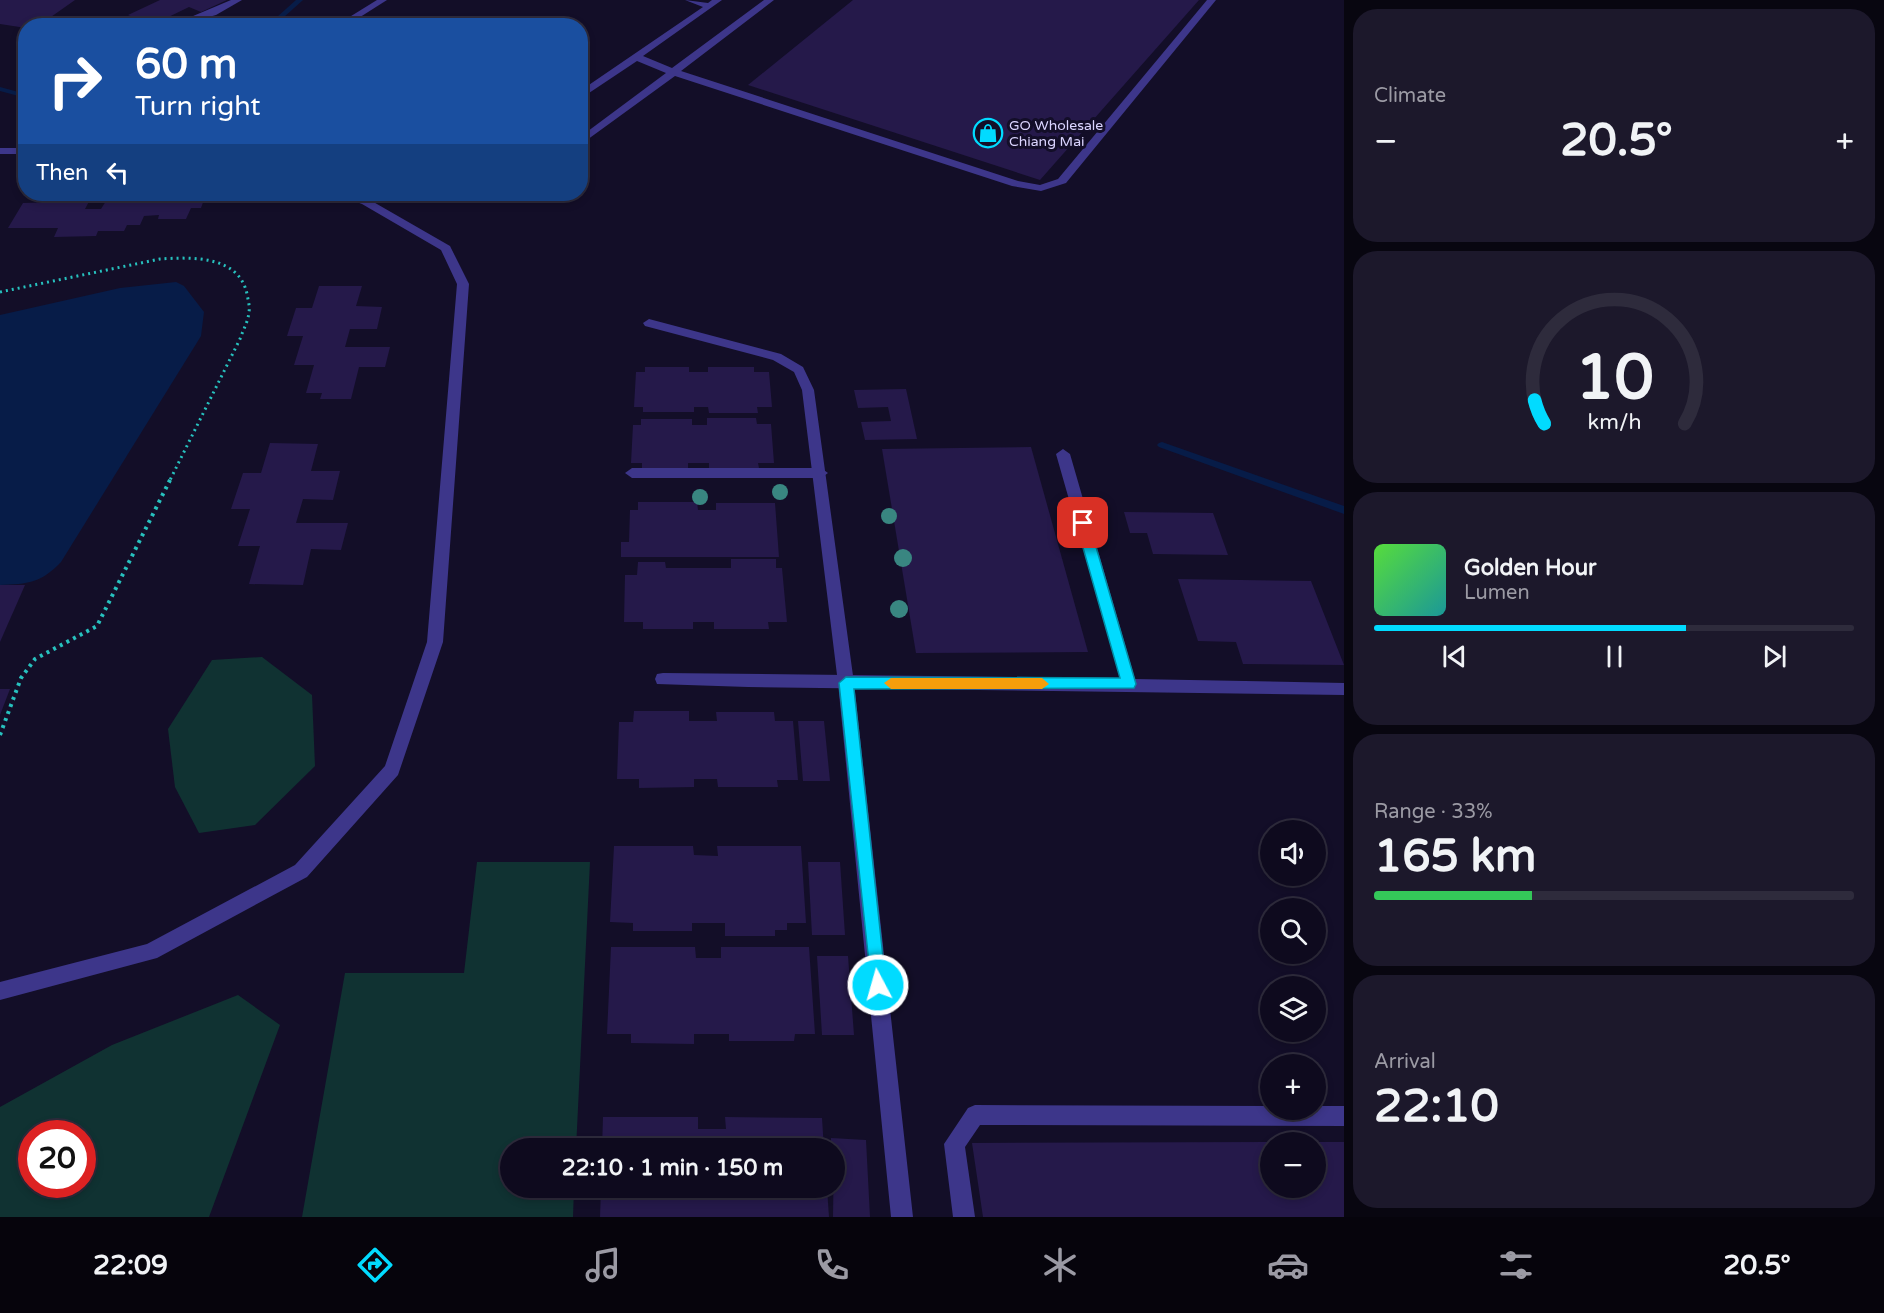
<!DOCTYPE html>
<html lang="en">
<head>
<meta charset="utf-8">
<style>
	:root { --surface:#0e0a1e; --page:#1c182b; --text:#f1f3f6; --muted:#9b9aa4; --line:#2e2b3c; --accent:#01dbff }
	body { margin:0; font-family:"Varela Round",sans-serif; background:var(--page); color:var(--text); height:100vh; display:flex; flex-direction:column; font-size:22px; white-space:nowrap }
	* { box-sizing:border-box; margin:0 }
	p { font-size:20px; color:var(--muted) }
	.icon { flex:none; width:33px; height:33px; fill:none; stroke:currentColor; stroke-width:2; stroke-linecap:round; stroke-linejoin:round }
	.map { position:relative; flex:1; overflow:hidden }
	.drawer { display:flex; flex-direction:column; gap:9px; padding:9px; background:#080610; width:540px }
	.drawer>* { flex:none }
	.guide { position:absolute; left:18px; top:18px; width:570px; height:183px; border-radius:24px; box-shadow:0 3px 9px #0003,0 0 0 2px var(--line); background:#1a4fa0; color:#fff; overflow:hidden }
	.tools { position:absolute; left:1260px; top:820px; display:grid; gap:12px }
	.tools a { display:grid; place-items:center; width:66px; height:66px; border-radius:50%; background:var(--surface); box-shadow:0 3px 9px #0003,0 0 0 2px var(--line); font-size:30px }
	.speed { position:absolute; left:18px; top:1120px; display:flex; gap:12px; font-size:30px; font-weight:700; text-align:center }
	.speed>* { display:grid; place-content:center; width:78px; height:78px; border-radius:50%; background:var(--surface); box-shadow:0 3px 9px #0003,0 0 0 2px var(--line); line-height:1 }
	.speed .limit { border:9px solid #d22; background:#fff; color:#111 }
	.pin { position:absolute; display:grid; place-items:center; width:51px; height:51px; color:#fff; margin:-26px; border-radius:12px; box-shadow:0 3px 9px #0006 }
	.me { position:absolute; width:66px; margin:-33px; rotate:354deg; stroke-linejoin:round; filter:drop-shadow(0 0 4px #0008) }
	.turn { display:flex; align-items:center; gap:21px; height:126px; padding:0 18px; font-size:27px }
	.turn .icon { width:78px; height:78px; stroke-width:2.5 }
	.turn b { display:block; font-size:42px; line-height:51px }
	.then { display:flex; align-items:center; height:57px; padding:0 18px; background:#0003; gap:12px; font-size:22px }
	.big { font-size:45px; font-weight:700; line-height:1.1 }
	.drawer .card { flex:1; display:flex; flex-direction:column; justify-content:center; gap:9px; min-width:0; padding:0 21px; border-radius:24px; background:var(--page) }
	.drawer .dial { align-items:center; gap:0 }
	.dial svg { height:156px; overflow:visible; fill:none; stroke:var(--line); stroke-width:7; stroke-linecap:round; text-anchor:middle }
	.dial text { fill:var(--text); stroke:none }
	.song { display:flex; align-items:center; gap:18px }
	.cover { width:72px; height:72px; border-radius:9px; background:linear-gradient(135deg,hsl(110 70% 55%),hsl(180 70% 35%)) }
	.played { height:6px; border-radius:3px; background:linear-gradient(90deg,var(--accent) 65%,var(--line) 65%) }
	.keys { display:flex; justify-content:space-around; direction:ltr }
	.heat { display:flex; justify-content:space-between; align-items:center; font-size:33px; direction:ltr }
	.charge { height:9px; border-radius:4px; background:linear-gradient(90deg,#34c759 33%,var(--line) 0) }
	.trip { position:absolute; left:500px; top:1138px; width:345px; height:60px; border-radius:30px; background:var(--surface); box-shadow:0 3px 9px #0003,0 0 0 2px var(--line); font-weight:700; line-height:60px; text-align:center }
	.dock { display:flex; height:96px; justify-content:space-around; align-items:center; background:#06040c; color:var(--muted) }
	.dock .icon { width:42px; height:42px }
	.dock .active { color:var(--accent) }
	.dock b { font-size:27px; color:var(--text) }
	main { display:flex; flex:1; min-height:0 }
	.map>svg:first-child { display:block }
	.green { fill:#103232; fill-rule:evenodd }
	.water { fill:#071c48 }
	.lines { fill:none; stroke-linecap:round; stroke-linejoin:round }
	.stream { fill:#071c48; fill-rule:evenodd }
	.building { fill:#25194a }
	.path-far1 { stroke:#27c1be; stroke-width:3; stroke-dasharray:2 4; stroke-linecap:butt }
	.path { stroke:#27c1be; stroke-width:4; stroke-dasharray:3 4.5; stroke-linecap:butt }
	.lane { fill:#3d368a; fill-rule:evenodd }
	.street { fill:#3d368a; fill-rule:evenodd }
	.tree { fill:#398681 }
	.route { fill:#01dbff; stroke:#018ea6; stroke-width:1.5 }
	.slow { fill:#f59e0b }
	.labels { text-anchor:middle; stroke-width:6; stroke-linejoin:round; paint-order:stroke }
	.far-poi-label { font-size:14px; fill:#dbd5ff; stroke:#130e28; text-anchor:start }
</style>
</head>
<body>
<main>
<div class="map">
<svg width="1344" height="1217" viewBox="0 0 1344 1217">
	<rect width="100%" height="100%" fill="#130e28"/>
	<g class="green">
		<polygon points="262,657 312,695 315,766 255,825 199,833 175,787 168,729 212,660"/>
		<polygon points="477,862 590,862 576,1149 510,1149 510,1188 574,1188 573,1217 302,1217 345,973 464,973"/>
		<path d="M238,995L280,1025L209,1217H0V1107L112,1045ZM32,1134H82V1185H32Z"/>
	</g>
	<path class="water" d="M176,282L184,286L204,312L201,336L61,562C41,583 28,584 0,585V315L120,288Z"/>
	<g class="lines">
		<g class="stream">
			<polygon points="296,0 303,0 274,26 267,26"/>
			<polygon points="0,87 26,94 26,98 0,91"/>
			<polygon points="1162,442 1344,506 1344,514 1159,447 1157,445 1159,443"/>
		</g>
	</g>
	<g class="building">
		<polygon points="0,0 75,0 38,26 26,26 26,28 0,24"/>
		<polygon points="160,0 227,0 201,12 189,7 152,25 128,15"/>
		<polygon points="853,0 1199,0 1040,180 748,85"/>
		<polygon points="68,194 93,194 85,209 101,209 106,201 138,200 141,194 206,194 201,208 191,208 186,219 158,219 159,215 144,216 140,225 127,225 124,231 98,231 96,236 54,237 58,228 8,228 23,203 63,202"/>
		<polygon points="319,286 362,286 356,306 382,307 377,329 350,329 345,347 390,347 385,367 359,367 351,399 320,399 322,393 306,393 314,365 294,365 303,336 287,336 296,308 312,308"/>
		<polygon points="645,367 689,367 689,372 708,372 708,367 754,367 754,372 769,372 772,407 757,407 758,413 709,413 708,407 694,407 694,412 643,412 643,407 634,407 636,372 645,372"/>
		<polygon points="906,389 917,439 865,440 861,422 891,421 888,407 858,408 854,390"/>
		<polygon points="707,418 756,418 757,424 771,424 774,463 758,463 759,468 709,468 709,463 688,463 688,468 642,468 642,463 631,463 633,425 641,425 641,419 692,419 692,425 707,425"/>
		<polygon points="270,443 318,444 311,471 340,471 333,500 303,499 296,523 348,523 341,550 311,549 303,585 249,584 260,546 238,546 250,509 231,509 243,473 261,473"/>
		<polygon points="1031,447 1088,652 916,653 882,449"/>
		<polygon points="638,502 697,502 698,510 716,510 716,503 775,503 779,557 621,557 621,542 629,542 630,510 638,510"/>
		<polygon points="1124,512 1213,513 1228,555 1153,554 1147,533 1130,533"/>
		<polygon points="731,559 776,559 776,568 782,568 787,622 768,622 769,629 714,629 714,622 693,622 693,629 643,629 643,622 624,622 625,575 637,575 638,562 665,562 666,568 731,568"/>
		<polygon points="1178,579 1311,581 1344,665 1243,664 1236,642 1198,641"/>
		<polygon points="0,585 25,585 0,642"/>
		<polygon points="0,689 10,689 0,715"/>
		<polygon points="634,711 689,711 689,721 717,721 716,712 774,712 775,721 793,721 798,780 777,780 778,787 718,787 717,779 694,779 694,787 639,788 639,779 617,779 619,722 633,722"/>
		<polygon points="798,721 824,721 830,781 803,781"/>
		<polygon points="614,846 693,846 694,855 718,856 717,846 801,846 806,923 787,923 787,930 775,930 775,936 725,936 725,923 692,923 692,931 633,931 633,923 610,922"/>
		<polygon points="808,862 840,862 845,935 812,935"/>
		<polygon points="611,947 695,947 696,958 721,958 721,947 809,947 815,1034 795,1034 794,1041 729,1041 729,1034 694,1034 694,1044 631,1043 631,1034 607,1034"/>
		<polygon points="817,956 848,956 854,1035 822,1035"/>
		<polygon points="603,1117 698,1117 698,1129 726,1129 725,1117 822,1118 824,1149 602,1149"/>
		<polygon points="831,1138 866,1140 870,1217 833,1217 834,1149 831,1149"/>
		<polygon points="1270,1142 1270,1188 1316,1188 1316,1142 1344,1142 1344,1217 983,1217 972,1143"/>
		<polygon points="601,1188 827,1188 829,1217 600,1217"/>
	</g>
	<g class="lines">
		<path class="path-far1" d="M0,292L160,259C191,257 239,255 247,294C248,300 250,306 249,312C248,322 243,330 240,339L170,480"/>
		<polyline class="path" points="0,735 21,678 35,659 97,626 171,478"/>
		<g class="lane">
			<polygon points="231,0 242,0 216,15 191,22 186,19"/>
			<polygon points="377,0 387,0 346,26 335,26"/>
			<polygon points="685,0 708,3 712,0 722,0 643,56 672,68 764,0 774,0 681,71 1018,181 1040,185 1058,179 1207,0 1216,0 1066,183 1041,191 1012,186 675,76 580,145 580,137 666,73 637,61 580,99 580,91 703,7"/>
			<rect x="0" y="148" width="26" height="6"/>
			<polygon points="335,194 350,194 370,200 450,246 469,284 443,642 398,775 307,877 157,958 0,1000 0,982 147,944 295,865 385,766 427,642 457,284 441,250 362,204"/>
			<polygon points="649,319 781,354 803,367 814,390 854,683 913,1217 891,1217 838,683 802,390 794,372 773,360 645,326 643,323"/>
			<polygon points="975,1105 1270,1106 1270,1110 1316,1110 1316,1106 1344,1106 1344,1126 980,1125 965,1147 975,1217 953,1217 944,1144 968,1108"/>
		</g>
		<g class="street">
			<polygon points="1063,449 1070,454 1135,679 1344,683 1344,695 748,687 657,684 655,679 657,674 663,673 1120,678 1056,454"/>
			<polygon points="632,468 821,468 828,473 821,478 632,478 625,473"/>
		</g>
	</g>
	<g class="tree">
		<circle cx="780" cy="492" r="8"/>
		<circle cx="700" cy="497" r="8"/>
		<circle cx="889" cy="516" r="8"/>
		<circle cx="903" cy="558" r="9"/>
		<circle cx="899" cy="609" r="9"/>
	</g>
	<polygon class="route" points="1083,518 1089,523 1136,684 1134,688 854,689 886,985 884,991 878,993 872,991 839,683 846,677 1120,678 1076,523"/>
	<polygon class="slow" points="891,678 1042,678 1049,684 1042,689 891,689 884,683"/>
	<defs>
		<g id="shop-ring" transform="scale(1.5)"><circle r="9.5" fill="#130e28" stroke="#01dbff" stroke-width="1.5"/><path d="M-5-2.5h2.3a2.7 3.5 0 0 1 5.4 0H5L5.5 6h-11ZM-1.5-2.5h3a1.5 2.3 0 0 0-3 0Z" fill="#01dbff"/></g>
	</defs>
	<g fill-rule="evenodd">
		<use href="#shop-ring" x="988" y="133"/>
	</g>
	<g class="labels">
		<g class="far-poi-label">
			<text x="1009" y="130">GO Wholesale<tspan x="1009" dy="16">Chiang Mai</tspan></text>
		</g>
	</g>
</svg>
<div class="tools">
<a><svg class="icon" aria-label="sound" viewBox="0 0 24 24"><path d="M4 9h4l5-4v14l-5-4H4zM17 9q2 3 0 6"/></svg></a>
<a><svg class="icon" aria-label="search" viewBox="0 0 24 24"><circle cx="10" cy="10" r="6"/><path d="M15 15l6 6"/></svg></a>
<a><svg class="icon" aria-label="layers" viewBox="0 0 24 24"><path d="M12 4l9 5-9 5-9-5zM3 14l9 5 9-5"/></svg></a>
<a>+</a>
<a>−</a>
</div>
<div class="speed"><div class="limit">20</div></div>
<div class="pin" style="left:1083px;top:523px;background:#d93025"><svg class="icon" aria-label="arrive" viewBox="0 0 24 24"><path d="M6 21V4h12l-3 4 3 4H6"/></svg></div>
<svg class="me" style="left:878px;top:985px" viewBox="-20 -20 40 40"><circle r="17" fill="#01dbff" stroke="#fff" stroke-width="3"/><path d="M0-11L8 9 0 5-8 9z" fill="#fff"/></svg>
<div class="trip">22:10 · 1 min · 150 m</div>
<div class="guide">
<div class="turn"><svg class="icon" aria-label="right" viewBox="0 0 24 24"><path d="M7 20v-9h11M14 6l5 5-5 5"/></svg><div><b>60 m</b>Turn right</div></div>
<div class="then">Then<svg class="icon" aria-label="left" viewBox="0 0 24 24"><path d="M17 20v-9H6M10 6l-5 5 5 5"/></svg></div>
</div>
</div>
<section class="drawer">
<div class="card"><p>Climate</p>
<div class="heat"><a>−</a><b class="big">20.5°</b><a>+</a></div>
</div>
<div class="card dial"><svg viewBox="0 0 100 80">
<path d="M14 69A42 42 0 1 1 86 69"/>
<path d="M14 69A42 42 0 0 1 9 57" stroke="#01dbff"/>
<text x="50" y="56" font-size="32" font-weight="700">10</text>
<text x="50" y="72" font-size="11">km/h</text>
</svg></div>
<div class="card">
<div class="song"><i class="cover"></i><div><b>Golden Hour</b><p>Lumen</p></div></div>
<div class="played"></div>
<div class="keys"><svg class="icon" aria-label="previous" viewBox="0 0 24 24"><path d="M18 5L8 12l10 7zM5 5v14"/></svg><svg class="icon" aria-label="pause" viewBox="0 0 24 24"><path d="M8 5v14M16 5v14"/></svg><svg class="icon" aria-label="next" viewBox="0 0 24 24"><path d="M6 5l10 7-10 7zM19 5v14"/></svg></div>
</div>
<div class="card"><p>Range · 33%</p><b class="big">165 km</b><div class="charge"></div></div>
<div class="card"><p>Arrival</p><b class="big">22:10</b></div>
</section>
</main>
<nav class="dock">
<b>22:09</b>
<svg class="icon active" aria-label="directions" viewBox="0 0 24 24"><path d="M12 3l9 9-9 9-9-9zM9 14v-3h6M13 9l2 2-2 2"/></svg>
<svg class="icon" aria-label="music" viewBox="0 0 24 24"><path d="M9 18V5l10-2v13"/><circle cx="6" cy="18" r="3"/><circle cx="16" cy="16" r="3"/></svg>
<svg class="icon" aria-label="phone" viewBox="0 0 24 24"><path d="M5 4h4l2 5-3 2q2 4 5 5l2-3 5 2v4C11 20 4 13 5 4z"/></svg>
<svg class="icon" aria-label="climate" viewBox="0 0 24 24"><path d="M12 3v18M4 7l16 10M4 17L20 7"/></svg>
<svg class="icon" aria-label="car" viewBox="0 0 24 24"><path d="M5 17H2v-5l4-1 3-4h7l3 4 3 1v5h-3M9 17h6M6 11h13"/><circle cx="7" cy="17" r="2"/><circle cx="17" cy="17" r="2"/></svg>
<svg class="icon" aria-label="filters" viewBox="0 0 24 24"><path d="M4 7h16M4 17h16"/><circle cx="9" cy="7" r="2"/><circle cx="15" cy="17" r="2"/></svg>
<b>20.5°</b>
</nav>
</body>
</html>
